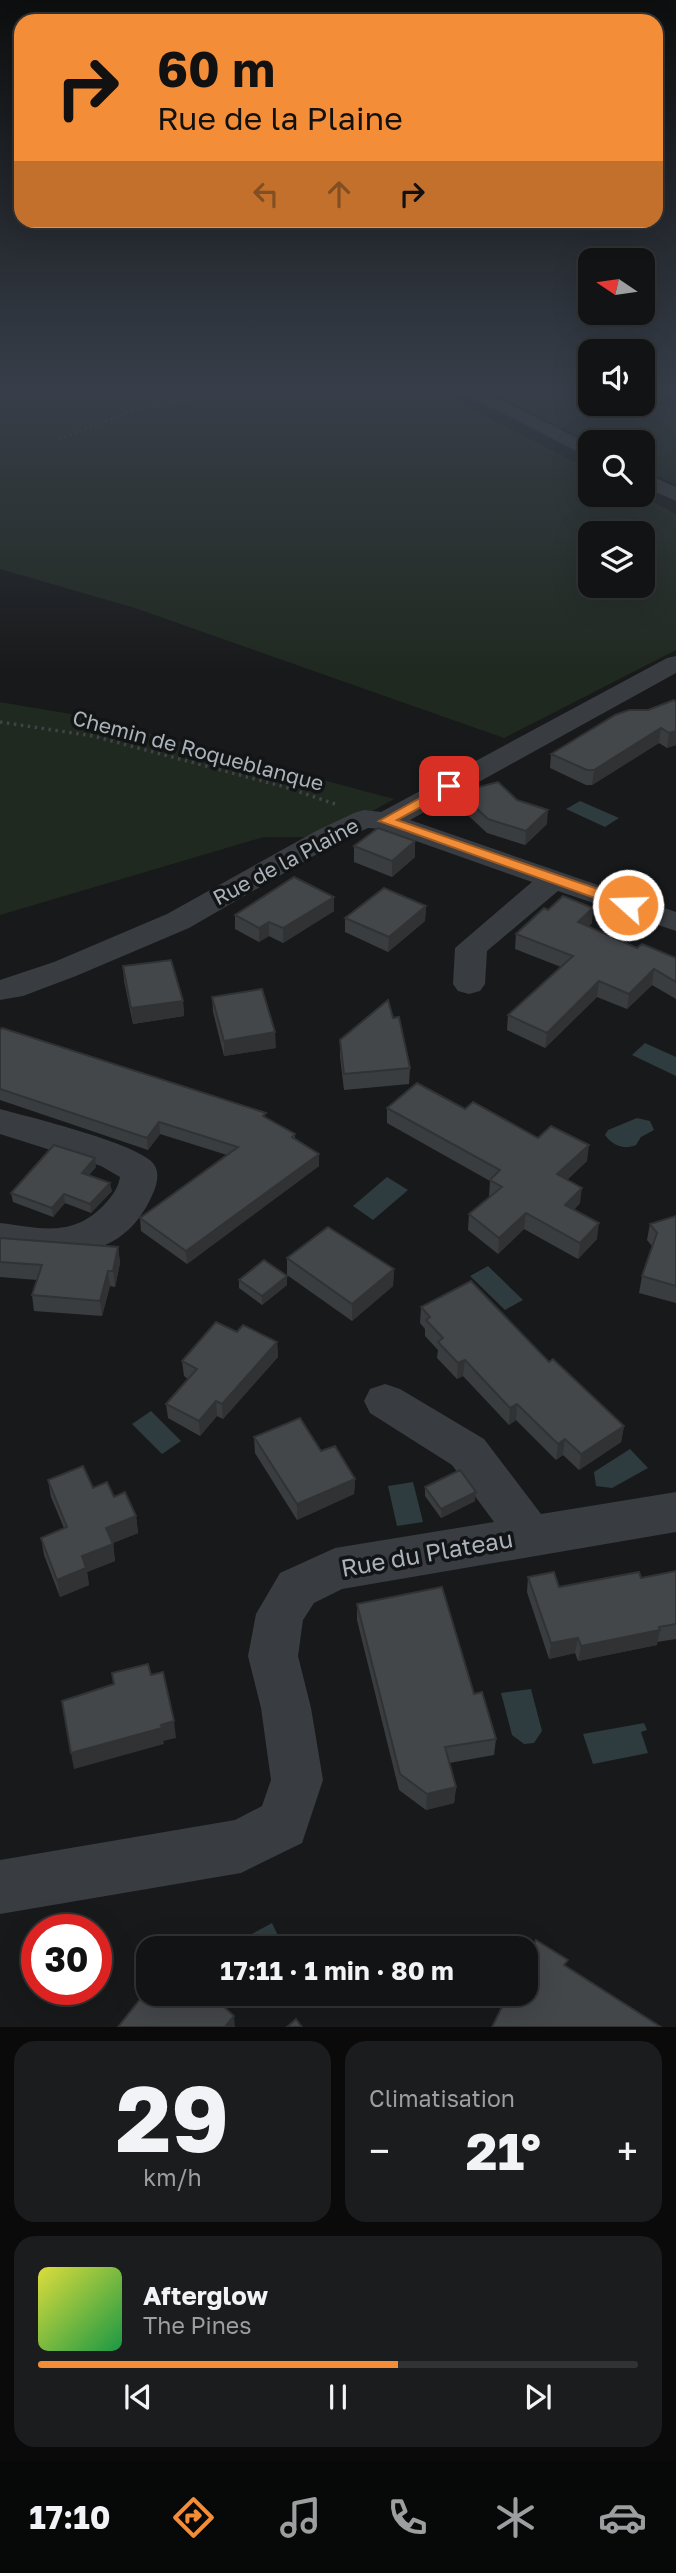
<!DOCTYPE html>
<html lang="fr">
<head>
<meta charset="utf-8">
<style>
	:root { --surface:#121314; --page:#1b1c1d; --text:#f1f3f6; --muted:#9c9ea0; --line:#313234; --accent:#f38d37 }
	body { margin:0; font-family:"Golos Text",sans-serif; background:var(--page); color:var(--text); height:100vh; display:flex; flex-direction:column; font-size:26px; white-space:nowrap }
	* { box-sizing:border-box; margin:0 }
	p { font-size:23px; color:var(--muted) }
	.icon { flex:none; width:38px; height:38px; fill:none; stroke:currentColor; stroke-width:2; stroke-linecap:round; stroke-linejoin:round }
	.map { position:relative; height:2027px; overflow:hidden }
	.drawer { display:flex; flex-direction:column; gap:14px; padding:14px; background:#0a0a0b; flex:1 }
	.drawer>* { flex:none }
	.banner { position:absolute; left:14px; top:14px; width:649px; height:214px; border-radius:21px; box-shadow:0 7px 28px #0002,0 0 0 2px var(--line); background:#f38d37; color:#111; overflow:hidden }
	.needle { width:46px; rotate:283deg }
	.tools { position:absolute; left:578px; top:248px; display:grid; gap:14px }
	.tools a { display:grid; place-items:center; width:77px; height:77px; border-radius:14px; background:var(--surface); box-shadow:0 7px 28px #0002,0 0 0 2px var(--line); font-size:35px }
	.speed { position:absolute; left:21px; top:1914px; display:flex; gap:14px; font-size:35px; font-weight:700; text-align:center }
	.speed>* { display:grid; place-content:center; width:91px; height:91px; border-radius:50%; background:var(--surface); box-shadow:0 7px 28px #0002,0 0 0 2px var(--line); line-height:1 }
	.speed .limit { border:10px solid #d22; background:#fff; color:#111 }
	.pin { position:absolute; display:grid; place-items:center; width:60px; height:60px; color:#fff; margin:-30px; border-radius:14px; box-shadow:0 4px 10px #0006 }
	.me { position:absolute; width:77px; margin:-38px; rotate:290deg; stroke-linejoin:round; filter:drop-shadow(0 0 5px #0008) }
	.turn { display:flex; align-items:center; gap:24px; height:147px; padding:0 28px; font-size:32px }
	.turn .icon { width:91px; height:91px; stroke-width:2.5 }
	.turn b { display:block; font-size:49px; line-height:60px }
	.lanes { display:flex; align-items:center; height:66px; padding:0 28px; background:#0003; justify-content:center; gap:35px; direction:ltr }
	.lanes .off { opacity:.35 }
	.big { font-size:52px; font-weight:700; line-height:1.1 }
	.drawer .tile { flex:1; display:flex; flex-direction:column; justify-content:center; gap:10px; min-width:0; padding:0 24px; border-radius:21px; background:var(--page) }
	.drawer .dial { align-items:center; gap:0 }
	.dial b { font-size:91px; line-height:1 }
	.song { display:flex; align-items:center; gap:21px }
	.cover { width:84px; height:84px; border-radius:10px; background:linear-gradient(135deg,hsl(60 70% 55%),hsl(140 70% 35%)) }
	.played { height:7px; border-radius:4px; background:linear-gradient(90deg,var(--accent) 60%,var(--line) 60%) }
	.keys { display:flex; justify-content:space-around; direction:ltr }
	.heat { display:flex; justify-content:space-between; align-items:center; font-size:38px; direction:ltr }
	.drawer .tiles { flex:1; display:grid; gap:14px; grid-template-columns:1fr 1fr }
	.tile:last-child { grid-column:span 2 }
	.trip { position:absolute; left:136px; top:1936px; width:402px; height:70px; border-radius:21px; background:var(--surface); box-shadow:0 7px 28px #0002,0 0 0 2px var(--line); font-weight:700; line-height:70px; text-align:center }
	.tabs { display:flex; height:112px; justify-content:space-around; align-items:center; background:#070808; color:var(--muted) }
	.tabs .icon { width:49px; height:49px }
	.tabs .selected { color:var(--accent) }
	.tabs b { font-size:32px; color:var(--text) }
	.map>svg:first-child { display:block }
	.green { fill:#202920; fill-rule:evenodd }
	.water { fill:#2e3b3f }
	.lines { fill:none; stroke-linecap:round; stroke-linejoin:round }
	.path-far1 { stroke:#3f4347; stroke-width:2.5; stroke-dasharray:2 3.5; stroke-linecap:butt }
	.path { stroke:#3f4347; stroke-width:3.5; stroke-dasharray:2.5 4.5; stroke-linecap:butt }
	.minor { fill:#393c40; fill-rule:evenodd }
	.wall { fill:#3a3d40 }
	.shaded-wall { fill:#303234 }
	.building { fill:#44474a; stroke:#303234; stroke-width:2 }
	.route { fill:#f38d37; stroke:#9e5c24; stroke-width:2 }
	.labels { text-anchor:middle; stroke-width:7; stroke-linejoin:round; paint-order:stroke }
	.street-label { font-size:21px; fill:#aab3ba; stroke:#131416 }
	.near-street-label { font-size:24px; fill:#aab3ba; stroke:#131416 }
</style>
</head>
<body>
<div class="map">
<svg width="676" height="2027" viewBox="0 0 676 2027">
	<rect width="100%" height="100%" fill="#18191a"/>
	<g class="green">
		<path d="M0,389H433L590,470V495H640L676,514V650L504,738L135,608L0,569ZM590,534H642V586H590Z"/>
		<polygon points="485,389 590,389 590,404 642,404 642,396 676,411 676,485 642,468 642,443 591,443"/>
		<polygon points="0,702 88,717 394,799 326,837 264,837 0,915"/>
	</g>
	<g class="water">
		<polygon points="580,801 619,818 605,827 566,809"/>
		<polygon points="645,1043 676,1057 676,1076 632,1055"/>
		<path d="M637,1118L650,1121L654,1130L641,1137L636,1145C624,1150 613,1146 605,1135L608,1130Z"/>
		<polygon points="387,1177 408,1190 373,1220 353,1206"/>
		<polygon points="488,1266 523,1300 505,1310 470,1276"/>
		<polygon points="151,1411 181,1441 162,1454 132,1424"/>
		<polygon points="630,1449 648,1468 612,1488 596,1486 594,1472"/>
		<polygon points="413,1482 423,1522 397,1526 388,1486"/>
		<polygon points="531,1689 542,1731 534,1743 524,1744 512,1735 501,1693"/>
		<polygon points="644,1723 647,1730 641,1732 648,1753 593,1764 583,1734"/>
		<polygon points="272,1923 284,1948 241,1948 239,1941"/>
	</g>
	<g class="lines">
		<polyline class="path-far1" points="59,439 141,407 218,396 240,389"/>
		<polyline class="path" points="0,722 93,736 285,787 335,804"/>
		<g class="minor">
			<polygon points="455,389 478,389 590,444 590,458"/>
			<polygon points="642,472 676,487 676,501 642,486"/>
			<polygon points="676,656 676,673 410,820 676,912 676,931 558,891 487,951 485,984 480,991 469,994 458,991 453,984 455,948 532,882 382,829 368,828 336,843 189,928 76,976 23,996 0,1000 0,980 54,962 167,914 316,831 354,813 364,810 381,812 667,658"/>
			<path d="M0,1109C33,1118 128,1141 151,1161C160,1169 158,1181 154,1191C125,1262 63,1259 0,1251V1223C41,1228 72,1238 104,1205C112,1196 118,1189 120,1177L101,1166L0,1134Z"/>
			<polygon points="385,1384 400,1389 484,1439 541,1514 676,1492 676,1532 342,1589 314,1603 303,1620 298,1656 311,1708 323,1780 302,1843 241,1873 0,1914 0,1860 235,1820 262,1806 271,1780 261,1708 248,1656 256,1614 280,1573 335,1548 494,1522 452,1465 370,1413 364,1401 370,1389"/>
		</g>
	</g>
	<g class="wall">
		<polygon points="676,702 676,745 667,748 659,743 592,785 586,785 550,768 551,754 648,710"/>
		<polygon points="459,792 517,800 547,824 525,845 487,833 458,806"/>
		<polygon points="354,846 415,857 392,877 354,862"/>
		<polygon points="426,906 425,921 388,952 345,932 345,918"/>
		<polygon points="548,910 592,923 588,927 637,948 676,958 676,999 652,985 627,1009 597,997 545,1048 507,1030 508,1015 561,967 515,949 516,934"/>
		<polygon points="334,911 283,943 269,936 259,942 235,929 235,915"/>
		<polygon points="123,966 183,1001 184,1016 133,1024 124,981"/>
		<polygon points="212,997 276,1048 224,1056 213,1012"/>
		<polygon points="393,1018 410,1068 409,1084 344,1090 340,1057 340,1040"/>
		<polygon points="0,1030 266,1117 295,1134 295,1138 319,1154 319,1166 187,1264 141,1231 140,1218 227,1155 160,1134 148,1150 0,1100"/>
		<polygon points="387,1108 465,1109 538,1138 587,1161 567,1180 580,1203 574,1210 597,1239 578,1259 524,1229 498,1254 468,1230 469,1214 490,1197 489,1196 490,1181 387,1123"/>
		<polygon points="96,1167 89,1175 112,1191 91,1213 65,1203 53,1217 13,1202 11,1193"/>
		<polygon points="676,1216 676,1303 639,1293 642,1276 652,1246 647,1240 650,1224"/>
		<polygon points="0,1238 118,1247 120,1263 115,1287 110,1286 102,1316 34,1311 32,1295 37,1280 0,1277"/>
		<polygon points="287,1258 394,1269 393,1286 352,1321 287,1275"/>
		<polygon points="287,1276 287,1285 262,1305 239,1288 239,1280"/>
		<polygon points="421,1307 549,1362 624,1426 621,1442 579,1470 563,1455 556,1460 516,1420 509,1425 463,1376 457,1379 437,1358 438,1350 425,1336 425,1329 420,1323"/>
		<polygon points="237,1332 277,1342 278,1357 223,1419 217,1416 200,1436 168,1418 166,1404 188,1379 184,1376 182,1361"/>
		<polygon points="254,1437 321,1451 355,1479 354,1494 297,1520 255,1453"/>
		<polygon points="48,1480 93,1488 114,1497 136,1516 138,1533 113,1543 115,1561 87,1572 89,1585 60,1597 44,1555 41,1538 64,1528 51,1497"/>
		<polygon points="425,1487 475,1501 441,1518 425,1496"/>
		<polygon points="676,1571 676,1639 657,1642 657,1645 578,1661 575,1653 549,1659 527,1592 528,1577 559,1587 641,1578"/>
		<polygon points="357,1604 474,1694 496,1739 494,1755 449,1763 456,1787 454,1803 426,1810 399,1790 357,1620"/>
	</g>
	<g class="shaded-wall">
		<polygon points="661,728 659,743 592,785 594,770"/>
		<polygon points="676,731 676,745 667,748 669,733"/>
		<polygon points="548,810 547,824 525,845 526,831"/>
		<polygon points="415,841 415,857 392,877 392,861"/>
		<polygon points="334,897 334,911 283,943 283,928"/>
		<polygon points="426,906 425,921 388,952 389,937"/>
		<polygon points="593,908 592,923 576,937 578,922"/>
		<polygon points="269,922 269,936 259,942 259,928"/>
		<polygon points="654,969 652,985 627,1009 629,994"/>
		<polygon points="599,981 597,997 545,1048 547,1033"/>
		<polygon points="183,1001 184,1016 133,1024 131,1008"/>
		<polygon points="275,1032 276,1048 224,1056 224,1041"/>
		<polygon points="159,1122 160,1134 148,1150 147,1138"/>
		<polygon points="589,1145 587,1161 555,1190 557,1174"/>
		<polygon points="319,1154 319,1166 187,1264 186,1251"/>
		<polygon points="95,1158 96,1167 83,1182 82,1173"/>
		<polygon points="110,1183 112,1191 91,1213 90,1204"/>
		<polygon points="582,1188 580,1203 563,1221 565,1205"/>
		<polygon points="64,1194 65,1203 53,1217 52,1208"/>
		<polygon points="526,1213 524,1229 498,1254 499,1238"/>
		<polygon points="599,1223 597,1239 578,1259 580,1243"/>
		<polygon points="118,1247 120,1263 115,1287 113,1271"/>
		<polygon points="394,1269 393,1286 352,1321 352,1304"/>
		<polygon points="108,1271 110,1286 102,1316 100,1301"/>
		<polygon points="287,1276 287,1285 262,1305 262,1296"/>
		<polygon points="277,1342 278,1357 223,1419 222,1404"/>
		<polygon points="465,1360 463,1376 457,1379 458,1363"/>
		<polygon points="216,1401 217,1416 200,1436 199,1421"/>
		<polygon points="517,1404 516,1420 509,1425 510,1408"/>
		<polygon points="624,1426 621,1442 579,1470 581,1454"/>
		<polygon points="565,1439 563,1455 556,1460 558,1444"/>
		<polygon points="355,1479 354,1494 297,1520 297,1504"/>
		<polygon points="476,1492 475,1501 441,1518 441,1509"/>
		<polygon points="136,1516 138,1533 108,1545 106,1528"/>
		<polygon points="113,1544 115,1561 87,1572 89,1585 60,1597 57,1580 82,1556"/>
		<polygon points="660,1630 657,1645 578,1661 581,1646"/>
		<polygon points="578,1638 575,1653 549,1659 551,1643"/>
		<polygon points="174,1721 176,1738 163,1741 164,1744 74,1769 71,1753"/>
		<polygon points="456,1787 454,1803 426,1810 427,1794"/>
		<polygon points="234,2016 235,2027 225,2027"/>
	</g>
	<g class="building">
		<polygon points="674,700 676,702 676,731 669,733 661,728 594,770 587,770 551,754 615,715 629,710 648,710"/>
		<polygon points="498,782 517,800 548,810 526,831 488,819 459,792"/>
		<polygon points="378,828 415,841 392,861 354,846"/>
		<polygon points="294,877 334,897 283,928 269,922 259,928 235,915"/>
		<polygon points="384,888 426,906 389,937 345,918"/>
		<polygon points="563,896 593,908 578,922 637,948 642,944 676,958 676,982 654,969 629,994 599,981 547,1033 508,1015 573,956 516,934 544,908 548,910"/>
		<polygon points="171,960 183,1001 131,1008 123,966"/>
		<polygon points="262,989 275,1032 224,1041 212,997"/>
		<polygon points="388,1000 393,1018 399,1017 410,1068 344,1074 340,1040"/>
		<polygon points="2,1028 266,1113 263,1116 295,1134 292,1137 319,1154 186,1251 140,1218 238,1147 159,1122 147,1138 0,1089 0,1030"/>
		<polygon points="417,1083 465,1109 473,1102 538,1138 551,1126 589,1145 557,1174 582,1188 565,1205 599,1223 580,1243 526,1213 499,1238 469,1214 502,1187 490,1180 500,1170 387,1108"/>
		<polygon points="54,1145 95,1158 82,1173 110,1183 90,1204 64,1194 52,1208 11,1193"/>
		<polygon points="676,1216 676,1286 642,1276 657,1233 650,1224"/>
		<polygon points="328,1227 394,1269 352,1304 287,1258"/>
		<polygon points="0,1238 118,1247 113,1271 108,1271 100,1301 32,1295 42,1265 0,1262"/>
		<polygon points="264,1260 287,1276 262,1296 239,1280"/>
		<polygon points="471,1281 549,1362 553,1359 624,1426 581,1454 565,1439 558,1444 517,1404 510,1408 465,1360 458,1363 438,1342 443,1338 426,1320 430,1317 421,1307"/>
		<polygon points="216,1322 237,1332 243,1325 277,1342 222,1404 216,1401 199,1421 166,1404 197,1369 182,1361"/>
		<polygon points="300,1418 321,1451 335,1446 355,1479 297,1504 254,1437"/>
		<polygon points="83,1466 93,1488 107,1482 114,1497 125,1492 136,1516 106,1528 113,1544 82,1556 86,1568 57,1580 41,1538 67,1527 48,1480"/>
		<polygon points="460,1470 476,1492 441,1509 425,1487"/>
		<polygon points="676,1571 676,1624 659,1627 660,1630 581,1646 578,1638 551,1643 528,1577 554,1572 559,1587 639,1572 641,1578"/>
		<polygon points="442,1587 474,1694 482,1692 496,1739 445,1747 456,1787 427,1794 400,1774 357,1604"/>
		<polygon points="148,1664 151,1675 163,1672 174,1721 161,1725 162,1728 71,1753 62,1701 114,1684 112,1673"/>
		<polygon points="536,1940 568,1960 564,1965 661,2027 492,2027 509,1993 527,1993 527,1958"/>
		<polygon points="149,1988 149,1993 209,1993 234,2016 225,2027 118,2027"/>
		<polygon points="296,2019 302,2027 287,2027"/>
	</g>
	<linearGradient id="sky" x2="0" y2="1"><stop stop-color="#0d0e0e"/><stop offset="0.58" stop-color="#373e49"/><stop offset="1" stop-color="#373e49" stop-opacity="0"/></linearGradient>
	<rect width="676" height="673" fill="url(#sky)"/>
	<polygon class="route" points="449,782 456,786 454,789 397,820 633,901 635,905 633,908 623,908 379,821"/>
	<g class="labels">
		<g class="street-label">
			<text transform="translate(198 751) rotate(15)" y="7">Chemin de Roqueblanque</text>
			<text transform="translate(286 862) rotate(-28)" y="7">Rue de la Plaine</text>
		</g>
		<g class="near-street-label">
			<text transform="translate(427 1554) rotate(-10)" y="8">Rue du Plateau</text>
		</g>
	</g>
</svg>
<div class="tools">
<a><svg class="needle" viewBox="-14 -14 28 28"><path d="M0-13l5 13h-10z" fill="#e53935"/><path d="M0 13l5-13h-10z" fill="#9c9ea0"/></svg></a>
<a><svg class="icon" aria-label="sound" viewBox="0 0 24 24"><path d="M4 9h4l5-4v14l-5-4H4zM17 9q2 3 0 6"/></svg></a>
<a><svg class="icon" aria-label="search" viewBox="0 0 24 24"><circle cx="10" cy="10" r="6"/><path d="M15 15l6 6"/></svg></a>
<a><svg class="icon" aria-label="layers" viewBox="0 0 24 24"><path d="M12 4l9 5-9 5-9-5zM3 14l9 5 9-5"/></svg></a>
</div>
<div class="speed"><div class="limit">30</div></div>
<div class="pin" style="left:449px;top:786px;background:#d93025"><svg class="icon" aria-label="arrive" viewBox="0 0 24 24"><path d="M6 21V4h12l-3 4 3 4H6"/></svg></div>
<svg class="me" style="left:628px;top:905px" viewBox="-20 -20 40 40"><circle r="17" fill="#f38d37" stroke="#fff" stroke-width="3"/><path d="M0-11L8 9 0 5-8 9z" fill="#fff"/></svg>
<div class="trip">17:11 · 1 min · 80 m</div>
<div class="banner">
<div class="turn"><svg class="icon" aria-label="right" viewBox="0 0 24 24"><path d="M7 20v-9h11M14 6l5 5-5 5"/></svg><div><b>60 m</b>Rue de la Plaine</div></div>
<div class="lanes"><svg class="icon off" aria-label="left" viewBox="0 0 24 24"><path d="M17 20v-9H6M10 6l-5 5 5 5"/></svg><svg class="icon off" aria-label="ahead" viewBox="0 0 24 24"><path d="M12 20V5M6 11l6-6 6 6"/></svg><svg class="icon" aria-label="right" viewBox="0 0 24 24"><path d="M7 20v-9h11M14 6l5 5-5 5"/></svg></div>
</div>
</div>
<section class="drawer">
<div class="tiles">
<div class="tile dial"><b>29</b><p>km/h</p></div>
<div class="tile"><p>Climatisation</p>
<div class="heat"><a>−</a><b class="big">21°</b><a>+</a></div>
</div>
<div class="tile">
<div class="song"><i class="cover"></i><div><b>Afterglow</b><p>The Pines</p></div></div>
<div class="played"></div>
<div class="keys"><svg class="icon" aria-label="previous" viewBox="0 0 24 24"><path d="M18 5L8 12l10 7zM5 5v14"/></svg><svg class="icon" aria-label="pause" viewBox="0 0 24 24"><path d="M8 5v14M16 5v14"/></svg><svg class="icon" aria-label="next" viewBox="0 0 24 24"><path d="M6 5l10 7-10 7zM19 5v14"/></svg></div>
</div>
</div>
</section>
<nav class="tabs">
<b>17:10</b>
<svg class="icon selected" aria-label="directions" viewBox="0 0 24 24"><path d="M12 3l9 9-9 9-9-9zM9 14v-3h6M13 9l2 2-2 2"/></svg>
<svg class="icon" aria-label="music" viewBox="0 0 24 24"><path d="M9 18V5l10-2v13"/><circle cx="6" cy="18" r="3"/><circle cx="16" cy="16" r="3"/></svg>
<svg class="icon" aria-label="phone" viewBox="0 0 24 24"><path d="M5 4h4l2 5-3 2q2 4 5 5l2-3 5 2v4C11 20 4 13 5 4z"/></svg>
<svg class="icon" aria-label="climate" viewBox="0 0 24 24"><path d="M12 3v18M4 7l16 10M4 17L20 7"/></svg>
<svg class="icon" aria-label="car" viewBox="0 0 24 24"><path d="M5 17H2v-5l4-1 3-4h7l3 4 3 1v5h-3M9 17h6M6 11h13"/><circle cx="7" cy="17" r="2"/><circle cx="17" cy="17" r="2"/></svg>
</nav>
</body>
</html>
